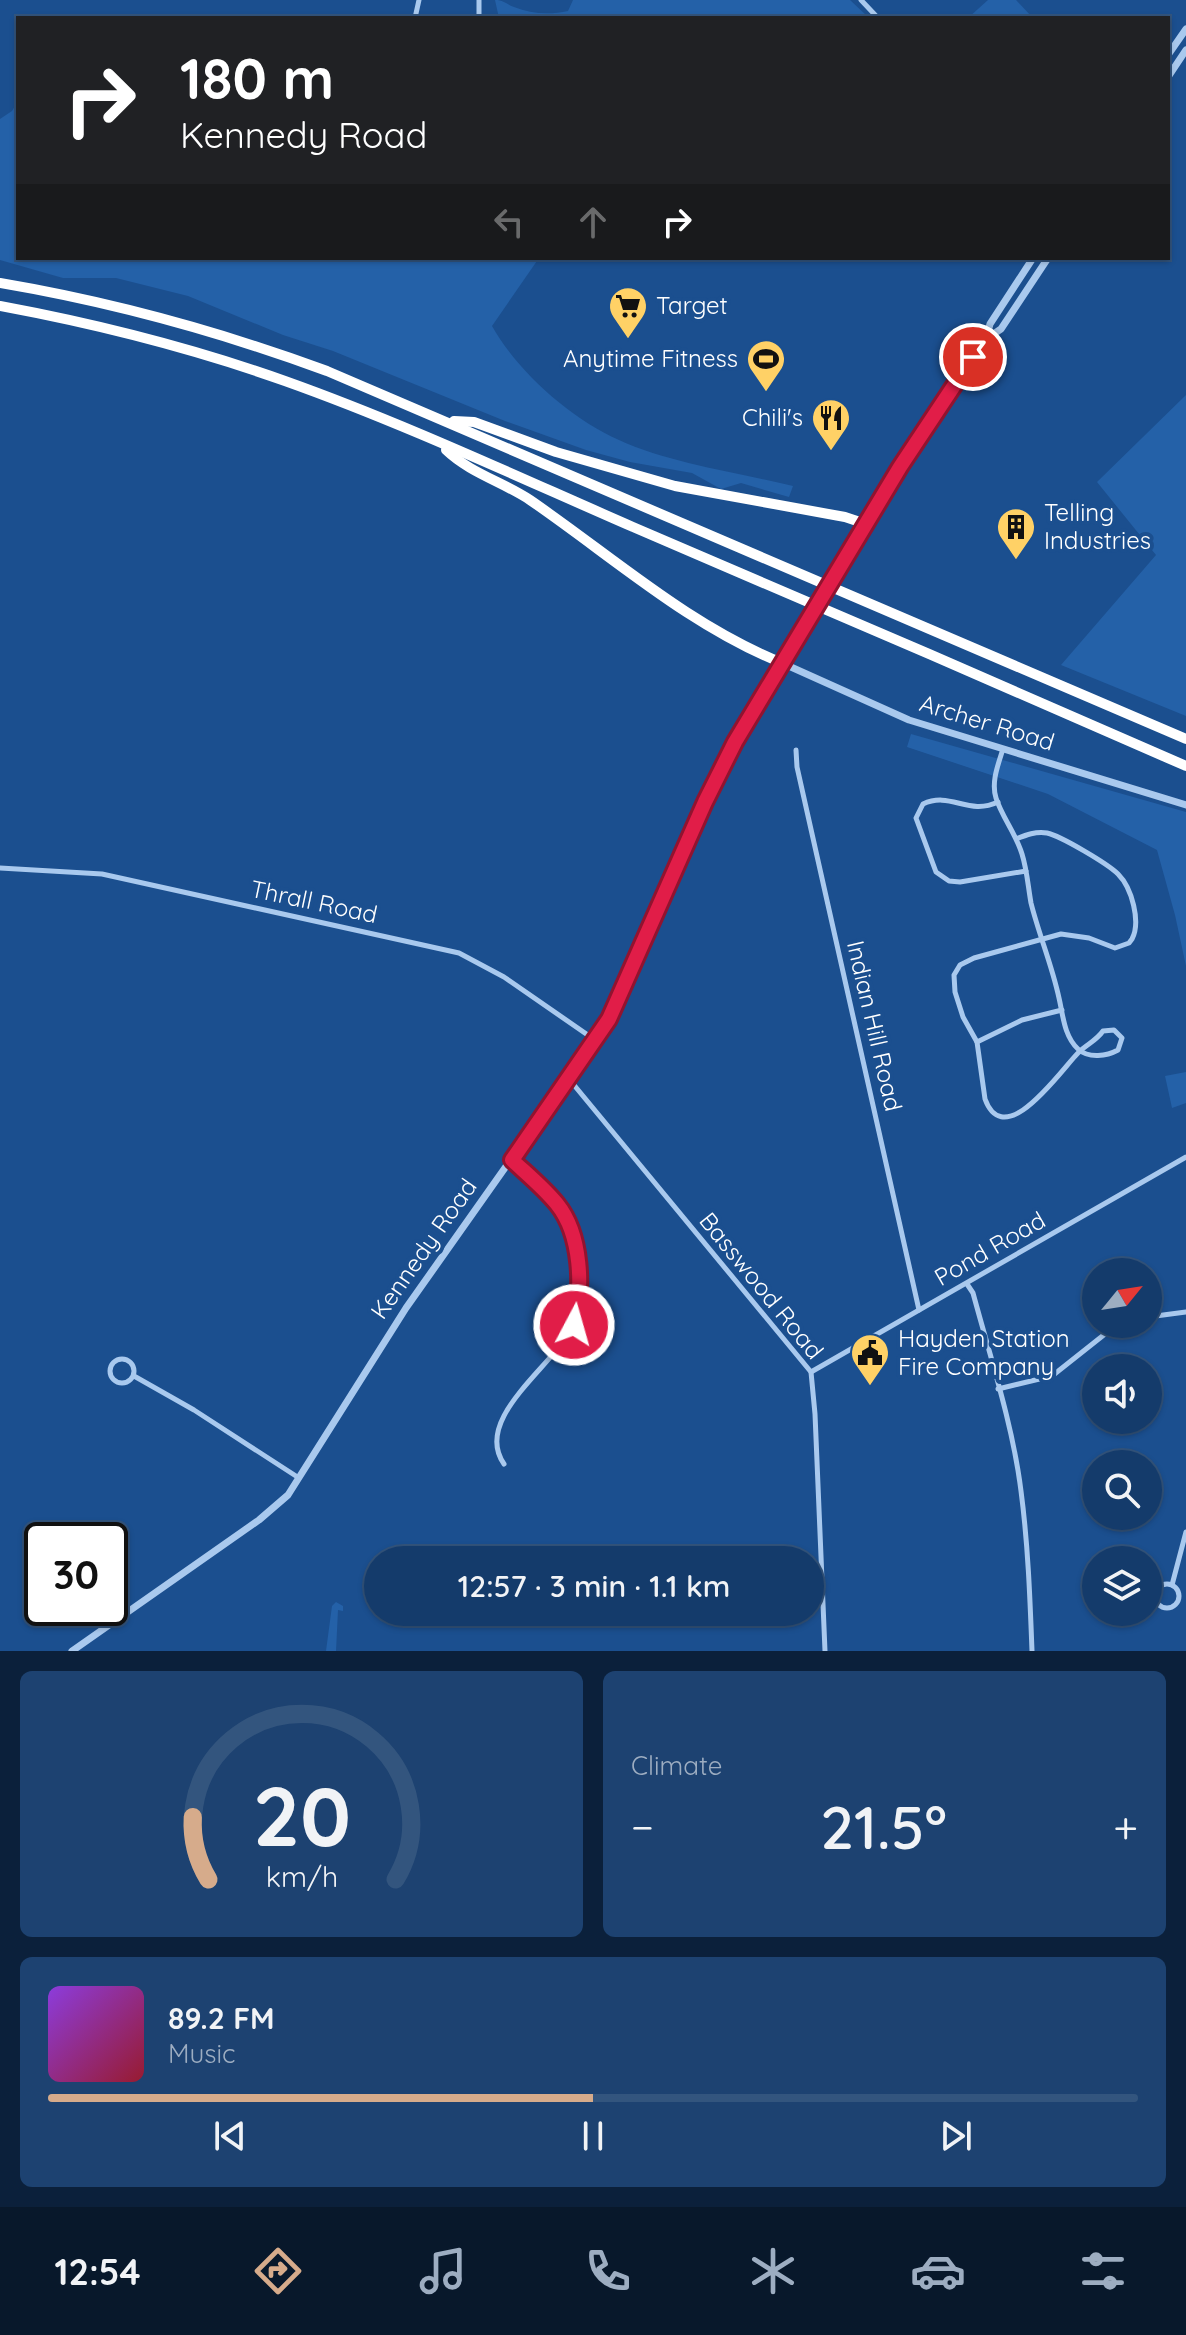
<!DOCTYPE html>
<html lang="en">
<head>
<meta charset="utf-8">
<style>
	:root { --surface:#143b6b; --page:#1d4271; --text:#f1f3f6; --muted:#9dadc1; --line:#33557e; --accent:#d6ab8b }
	body { margin:0; font-family:Quicksand,sans-serif; background:var(--page); color:var(--text); height:100vh; display:flex; flex-direction:column; font-size:30px; white-space:nowrap }
	* { box-sizing:border-box; margin:0 }
	p { font-size:26px; color:var(--muted) }
	.icon { flex:none; width:44px; height:44px; fill:none; stroke:currentColor; stroke-width:2; stroke-linecap:round; stroke-linejoin:round }
	.map { position:relative; height:1651px; overflow:hidden }
	.side { display:flex; flex-direction:column; gap:20px; padding:20px; background:#0b203b; flex:1 }
	.side>* { flex:none }
	.top-card { position:absolute; left:16px; top:16px; width:1154px; height:244px; border-radius:0px; box-shadow:0 2px 6px #0004,0 0 0 2px var(--line); background:#202124; color:#fff; overflow:hidden }
	.needle { width:52px; rotate:60deg }
	.buttons { position:absolute; left:1082px; top:1258px; display:grid; gap:16px }
	.buttons a { display:grid; place-items:center; width:80px; height:80px; border-radius:50%; background:var(--surface); box-shadow:0 2px 6px #0004,0 0 0 2px var(--line); font-size:40px }
	.speed { position:absolute; left:24px; top:1522px; display:flex; gap:16px; font-size:40px; font-weight:700; text-align:center }
	.speed>* { display:grid; place-content:center; width:104px; height:104px; border-radius:50%; background:var(--surface); box-shadow:0 2px 6px #0004,0 0 0 2px var(--line); line-height:1 }
	.speed .limit { border:4px solid #111; border-radius:12px; background:#fff; color:#111 }
	.pin { position:absolute; display:grid; place-items:center; width:68px; height:68px; color:#fff; margin:-34px; border:4px solid #fff; border-radius:50%; box-shadow:0 2px 8px #0007 }
	.me { position:absolute; width:88px; margin:-44px; rotate:6deg; stroke-linejoin:round; filter:drop-shadow(0 0 6px #0008) }
	.turn { display:flex; align-items:center; gap:28px; height:168px; padding:0 32px; font-size:36px }
	.turn .icon { width:104px; height:104px; stroke-width:2.5 }
	.turn b { display:block; font-size:56px; line-height:68px }
	.lanes { display:flex; align-items:center; height:76px; padding:0 32px; background:#0003; justify-content:center; gap:40px; direction:ltr }
	.lanes .off { opacity:.35 }
	.big { font-size:60px; font-weight:600; line-height:1.1 }
	.side .card { flex:1; display:flex; flex-direction:column; justify-content:center; gap:12px; min-width:0; padding:0 28px; border-radius:12px; background:var(--page) }
	.side .dial { align-items:center; gap:0 }
	.dial svg { height:208px; overflow:visible; fill:none; stroke:var(--line); stroke-width:7; stroke-linecap:round; text-anchor:middle }
	.dial text { fill:var(--text); stroke:none }
	.song { display:flex; align-items:center; gap:24px }
	.cover { width:96px; height:96px; border-radius:12px; background:linear-gradient(135deg,hsl(270 70% 55%),hsl(350 70% 35%)) }
	.played { height:8px; border-radius:4px; background:linear-gradient(90deg,var(--accent) 50%,var(--line) 50%) }
	.keys { display:flex; justify-content:space-around; direction:ltr }
	.heat { display:flex; justify-content:space-between; align-items:center; font-size:44px; direction:ltr }
	.side .tiles { flex:1; display:grid; gap:20px; grid-template-columns:1fr 1fr }
	.card:last-child { grid-column:span 2 }
	.trip { position:absolute; left:364px; top:1546px; width:460px; height:80px; border-radius:40px; background:var(--surface); box-shadow:0 2px 6px #0004,0 0 0 2px var(--line); font-weight:600; line-height:80px; text-align:center }
	.menu { display:flex; height:128px; justify-content:space-around; align-items:center; background:#08182b; color:var(--muted) }
	.menu .icon { width:56px; height:56px }
	.menu .on { color:var(--accent) }
	.menu b { font-size:36px; color:var(--text) }
	.map>svg:first-child { display:block }
	.green { fill:#2461a8 }
	.lines { fill:none; stroke-linecap:round; stroke-linejoin:round }
	.minor { stroke:#a9c9ee; stroke-width:5 }
	.tertiary { stroke:#a9c9ee; stroke-width:7 }
	.motorway { stroke:#fff; stroke-width:10 }
	.tertiary-bridge { stroke:#a9c9ee; stroke-width:7 }
	.route-casing { stroke:#92132f; stroke-width:20 }
	.route { stroke:#e11d48; stroke-width:14 }
	.labels { text-anchor:middle; stroke-width:8; stroke-linejoin:round; paint-order:stroke }
	.poi-label { font-size:24px; fill:#fff; stroke:#1b4f8f; text-anchor:start }
	.street-label { font-size:24px; fill:#fff; stroke:#1b4f8f }
</style>
</head>
<body>
<div class="map">
<svg width="1186" height="1651" viewBox="0 0 1186 1651">
	<rect width="100%" height="100%" fill="#1b4f8f"/>
	<g class="green">
		<path d="M495,0C504,0 506,4 514,7C531,14 550,15 568,11L573,0H850L867,16L499,18Z"/>
		<polygon points="988,0 1016,0 1033,18 968,18"/>
		<path d="M18,101V258H539L492,326C518,372 570,418 619,440C668,463 740,473 793,486L789,497L741,483L721,489L692,473L630,462L586,450L505,421L333,351L283,335L188,296L116,278H63L0,260V119L12,111Z"/>
		<polygon points="1186,395 1186,716 1061,665 1156,555 1097,482"/>
		<polygon points="911,734 1186,812 1186,966 1175,915 1157,850 1048,794 907,747"/>
		<polygon points="1186,1072 1186,1103 1172,1108 1165,1076"/>
		<polygon points="336,1602 343,1606 343,1611 338,1610 336,1651 326,1651 332,1606"/>
	</g>
	<g class="lines">
		<g class="minor">
			<polyline points="861,0 878,18"/>
			<polyline points="415,18 419,0"/>
			<polyline points="479,18 479,0"/>
			<path d="M1003,749C998,765 991,782 996,798C1002,817 1016,834 1022,854C1027,870 1028,886 1031,903C1039,935 1052,965 1059,998C1063,1015 1064,1036 1078,1049C1089,1059 1107,1056 1118,1050L1122,1038L1114,1030L1103,1031C1096,1041 1087,1044 1079,1052C1063,1067 1005,1154 985,1099L977,1042L963,1017L955,992L954,975L960,965L974,958L1061,934L1089,938L1115,948L1129,943L1132,939C1141,922 1132,888 1118,874C1108,864 1061,836 1047,833C1036,831 1026,835 1016,839"/>
			<polyline points="796,750 797,767 919,1310"/>
			<path d="M998,802C968,816 951,791 923,804L916,818L936,872L949,881L960,882L1026,871"/>
			<polyline points="0,868 102,874 459,953 504,977 595,1040"/>
			<polyline points="977,1042 1022,1020 1062,1010"/>
			<polyline points="569,1079 811,1372 815,1414 825,1651"/>
			<path d="M967,1284L973,1293C990,1356 1013,1426 1021,1491C1028,1544 1030,1598 1032,1651"/>
			<polyline points="1148,1317 1186,1312"/>
			<circle cx="122" cy="1371" r="12"/>
			<polyline points="811,1372 1186,1157"/>
			<polyline points="134,1376 194,1410 299,1478"/>
			<polyline points="998,1389 1052,1376 1105,1334 1125,1324"/>
			<path d="M504,1464C472,1418 555,1365 573,1326C587,1297 577,1234 559,1208C548,1190 527,1175 512,1160"/>
			<circle cx="1167" cy="1596" r="12"/>
			<polyline points="1172,1585 1186,1532"/>
		</g>
		<g class="tertiary">
			<polyline points="1168,55 1186,29"/>
			<polyline points="1168,77 1186,50"/>
			<polyline points="986,339 1001,329 1048,258"/>
			<polyline points="841,565 919,438 986,339 990,324 1033,258"/>
			<polyline points="782,663 909,720 1186,805"/>
			<polyline points="72,1651 259,1520 288,1495 406,1308 601,1032 718,773 803,628"/>
		</g>
		<g class="motorway">
			<path d="M0,283C112,302 221,332 327,371L1186,739"/>
			<path d="M0,306C97,324 192,348 285,381C403,423 518,477 633,527C818,606 1002,685 1186,766"/>
			<polyline points="454,421 474,422 556,452 675,486 845,517 866,524"/>
			<path d="M446,450C470,473 503,482 530,500C613,557 688,625 782,663"/>
		</g>
		<polyline class="tertiary-bridge" points="803,628 841,565"/>
	</g>
	<g class="lines">
		<g class="route-casing">
			<path id="route" d="M574,1325C583,1289 582,1235 557,1204C544,1188 527,1174 512,1160L609,1019L705,802L735,742L900,467L973,357"/>
		</g>
		<use href="#route" class="route"/>
	</g>
	<defs>
		<g id="supermarket-pin" transform="scale(2)"><path d="M0 17L-7.5 6A9.5 9.5 0 1 1 7.5 6Z" fill="#ffd166" stroke="#1b4f8f"/><path d="M-6-5.5h2.5l.6 2H6L4.5 2H-2.5L-4.4-4H-6ZM-1.5 3.2a1.3 1.3 0 1 0 .1 0ZM3 3.2a1.3 1.3 0 1 0 .1 0Z" fill="#111"/></g>
		<g id="stadium-pin" transform="scale(2)"><path d="M0 17L-7.5 6A9.5 9.5 0 1 1 7.5 6Z" fill="#ffd166" stroke="#1b4f8f"/><path d="M0-5a6.5 5 0 1 0 0 10a6.5 5 0 1 0 0-10ZM-3.5-1.8h7v3.6h-7Z" fill="#111"/></g>
		<g id="restaurant-pin" transform="scale(2)"><path d="M0 17L-7.5 6A9.5 9.5 0 1 1 7.5 6Z" fill="#ffd166" stroke="#1b4f8f"/><path d="M-5-6h1v4h1v-4h1v4h1v-4h1v5L-1.5 .5V6h-2V.5L-5-1ZM5-6V6H3V1.5H1.5Q1.5-4 5-6Z" fill="#111"/></g>
		<g id="building-pin" transform="scale(2)"><path d="M0 17L-7.5 6A9.5 9.5 0 1 1 7.5 6Z" fill="#ffd166" stroke="#1b4f8f"/><path d="M-4-6H4V6H1V3H-1V6H-4ZM-2.5-4.3h1.7v1.8h-1.7ZM.8-4.3h1.7v1.8H.8ZM-2.5-1h1.7V.8h-1.7ZM.8-1h1.7V.8H.8Z" fill="#111"/></g>
		<g id="civic-pin" transform="scale(2)"><path d="M0 17L-7.5 6A9.5 9.5 0 1 1 7.5 6Z" fill="#ffd166" stroke="#1b4f8f"/><path d="M-.6-6.5H3V-4.5H.6V-3L4-1V1h2V6H-6V1h2V-1L-.6-3ZM-1.2 2.5V6h2.4V2.5Z" fill="#111"/></g>
	</defs>
	<g fill-rule="evenodd">
		<use href="#supermarket-pin" x="628" y="306"/>
		<use href="#stadium-pin" x="766" y="359"/>
		<use href="#restaurant-pin" x="831" y="418"/>
		<use href="#building-pin" x="1016" y="527"/>
		<use href="#civic-pin" x="870" y="1353"/>
	</g>
	<g class="labels">
		<g class="poi-label">
			<text x="656" y="314">Target</text>
			<text x="738" y="367" text-anchor="end">Anytime Fitness</text>
			<text x="803" y="426" text-anchor="end">Chili's</text>
			<text x="1044" y="521">Telling<tspan x="1044" dy="28">Industries</tspan></text>
			<text x="898" y="1347">Hayden Station<tspan x="898" dy="28">Fire Company</tspan></text>
		</g>
		<g class="street-label">
			<text transform="translate(987 723) rotate(17)" y="8">Archer Road</text>
			<text transform="translate(314 902) rotate(12)" y="8">Thrall Road</text>
			<text transform="translate(874 1026) rotate(77)" y="8">Indian Hill Road</text>
			<text transform="translate(424 1249) rotate(-55)" y="8">Kennedy Road</text>
			<text transform="translate(990 1249) rotate(-30)" y="8">Pond Road</text>
			<text transform="translate(761 1286) rotate(51)" y="8">Basswood Road</text>
		</g>
	</g>
</svg>
<div class="buttons">
<a><svg class="needle" viewBox="-14 -14 28 28"><path d="M0-13l5 13h-10z" fill="#e53935"/><path d="M0 13l5-13h-10z" fill="#9dadc1"/></svg></a>
<a><svg class="icon" aria-label="sound" viewBox="0 0 24 24"><path d="M4 9h4l5-4v14l-5-4H4zM17 9q2 3 0 6"/></svg></a>
<a><svg class="icon" aria-label="search" viewBox="0 0 24 24"><circle cx="10" cy="10" r="6"/><path d="M15 15l6 6"/></svg></a>
<a><svg class="icon" aria-label="layers" viewBox="0 0 24 24"><path d="M12 4l9 5-9 5-9-5zM3 14l9 5 9-5"/></svg></a>
</div>
<div class="speed"><div class="limit">30</div></div>
<div class="pin" style="left:973px;top:357px;background:#d93025"><svg class="icon" aria-label="arrive" viewBox="0 0 24 24"><path d="M6 21V4h12l-3 4 3 4H6"/></svg></div>
<svg class="me" style="left:574px;top:1325px" viewBox="-20 -20 40 40"><circle r="17" fill="#e11d48" stroke="#fff" stroke-width="3"/><path d="M0-11L8 9 0 5-8 9z" fill="#fff"/></svg>
<div class="trip">12:57 · 3 min · 1.1 km</div>
<div class="top-card">
<div class="turn"><svg class="icon" aria-label="right" viewBox="0 0 24 24"><path d="M7 20v-9h11M14 6l5 5-5 5"/></svg><div><b>180 m</b>Kennedy Road</div></div>
<div class="lanes"><svg class="icon off" aria-label="left" viewBox="0 0 24 24"><path d="M17 20v-9H6M10 6l-5 5 5 5"/></svg><svg class="icon off" aria-label="ahead" viewBox="0 0 24 24"><path d="M12 20V5M6 11l6-6 6 6"/></svg><svg class="icon" aria-label="right" viewBox="0 0 24 24"><path d="M7 20v-9h11M14 6l5 5-5 5"/></svg></div>
</div>
</div>
<section class="side">
<div class="tiles">
<div class="card dial"><svg viewBox="0 0 100 80">
<path d="M14 69A42 42 0 1 1 86 69"/>
<path d="M14 69A42 42 0 0 1 8 45" stroke="#d6ab8b"/>
<text x="50" y="56" font-size="32" font-weight="700">20</text>
<text x="50" y="72" font-size="11">km/h</text>
</svg></div>
<div class="card"><p>Climate</p>
<div class="heat"><a>−</a><b class="big">21.5°</b><a>+</a></div>
</div>
<div class="card">
<div class="song"><i class="cover"></i><div><b>89.2 FM</b><p>Music</p></div></div>
<div class="played"></div>
<div class="keys"><svg class="icon" aria-label="previous" viewBox="0 0 24 24"><path d="M18 5L8 12l10 7zM5 5v14"/></svg><svg class="icon" aria-label="pause" viewBox="0 0 24 24"><path d="M8 5v14M16 5v14"/></svg><svg class="icon" aria-label="next" viewBox="0 0 24 24"><path d="M6 5l10 7-10 7zM19 5v14"/></svg></div>
</div>
</div>
</section>
<nav class="menu">
<b>12:54</b>
<svg class="icon on" aria-label="directions" viewBox="0 0 24 24"><path d="M12 3l9 9-9 9-9-9zM9 14v-3h6M13 9l2 2-2 2"/></svg>
<svg class="icon" aria-label="music" viewBox="0 0 24 24"><path d="M9 18V5l10-2v13"/><circle cx="6" cy="18" r="3"/><circle cx="16" cy="16" r="3"/></svg>
<svg class="icon" aria-label="phone" viewBox="0 0 24 24"><path d="M5 4h4l2 5-3 2q2 4 5 5l2-3 5 2v4C11 20 4 13 5 4z"/></svg>
<svg class="icon" aria-label="climate" viewBox="0 0 24 24"><path d="M12 3v18M4 7l16 10M4 17L20 7"/></svg>
<svg class="icon" aria-label="car" viewBox="0 0 24 24"><path d="M5 17H2v-5l4-1 3-4h7l3 4 3 1v5h-3M9 17h6M6 11h13"/><circle cx="7" cy="17" r="2"/><circle cx="17" cy="17" r="2"/></svg>
<svg class="icon" aria-label="filters" viewBox="0 0 24 24"><path d="M4 7h16M4 17h16"/><circle cx="9" cy="7" r="2"/><circle cx="15" cy="17" r="2"/></svg>
</nav>
</body>
</html>
